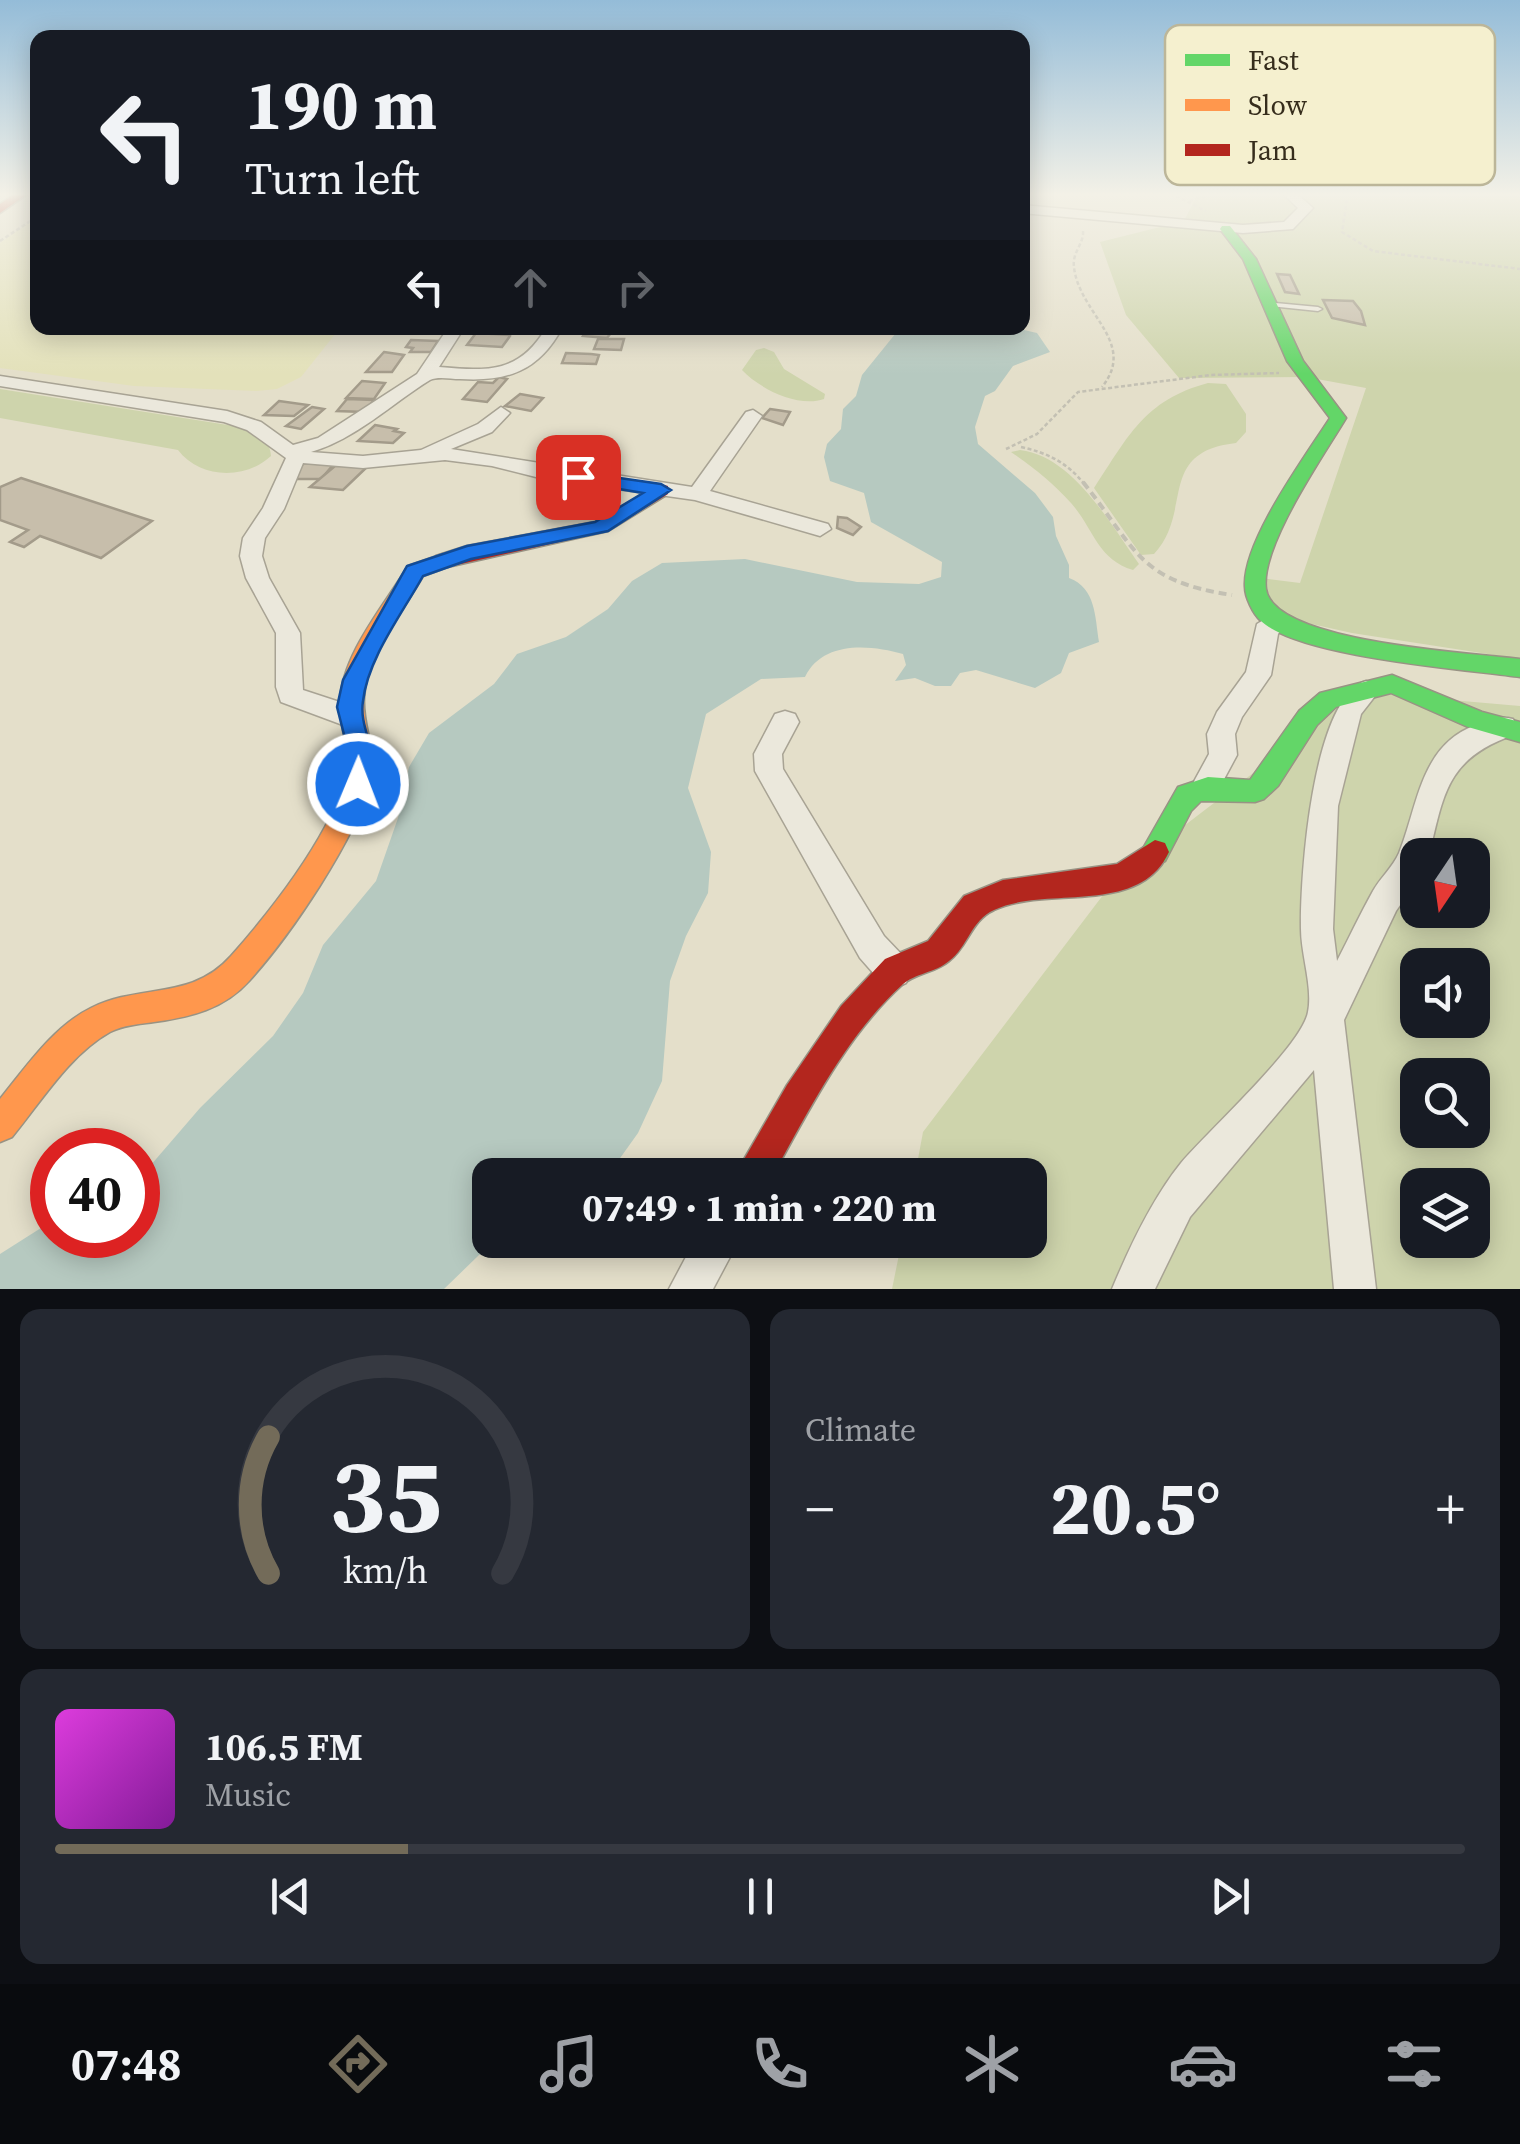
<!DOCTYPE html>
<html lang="en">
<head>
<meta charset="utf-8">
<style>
	:root { --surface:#171b24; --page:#242831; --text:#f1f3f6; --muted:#9ea1a6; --line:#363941; --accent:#736b59 }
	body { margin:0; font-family:"Source Serif 4",serif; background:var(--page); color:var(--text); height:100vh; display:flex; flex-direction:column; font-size:38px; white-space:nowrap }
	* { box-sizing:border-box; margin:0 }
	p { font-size:32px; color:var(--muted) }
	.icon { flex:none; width:55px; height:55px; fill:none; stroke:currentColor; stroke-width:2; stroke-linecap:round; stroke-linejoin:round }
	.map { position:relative; height:1289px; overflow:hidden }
	.panel { display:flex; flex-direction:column; gap:20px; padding:20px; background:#0d0f14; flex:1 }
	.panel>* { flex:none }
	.banner { position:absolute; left:30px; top:30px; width:1000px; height:305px; border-radius:20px; box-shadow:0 5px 25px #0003; background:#171b24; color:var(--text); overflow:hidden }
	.needle { width:65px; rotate:193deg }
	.controls { position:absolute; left:1400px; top:838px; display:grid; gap:20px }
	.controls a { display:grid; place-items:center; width:90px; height:90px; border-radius:20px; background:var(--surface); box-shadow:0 5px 25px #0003; font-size:50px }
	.speed { position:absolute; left:30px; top:1128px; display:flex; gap:20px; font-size:50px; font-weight:700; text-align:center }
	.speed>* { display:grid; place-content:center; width:130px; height:130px; border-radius:50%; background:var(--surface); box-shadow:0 5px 25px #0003; line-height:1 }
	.speed .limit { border:15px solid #d22; background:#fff; color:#111 }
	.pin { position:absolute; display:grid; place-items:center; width:85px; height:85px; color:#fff; margin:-42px; border-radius:20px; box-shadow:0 5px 15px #0006 }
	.me { position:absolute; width:110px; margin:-55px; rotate:1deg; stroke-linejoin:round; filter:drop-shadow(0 0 8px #0008) }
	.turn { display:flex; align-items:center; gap:35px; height:210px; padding:0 50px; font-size:45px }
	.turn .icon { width:130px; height:130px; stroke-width:2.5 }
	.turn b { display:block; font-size:70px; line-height:85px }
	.lanes { display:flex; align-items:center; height:95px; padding:0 50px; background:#0003; justify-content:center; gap:50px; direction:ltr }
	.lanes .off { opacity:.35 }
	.big { font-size:75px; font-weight:800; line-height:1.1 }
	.panel .widget { flex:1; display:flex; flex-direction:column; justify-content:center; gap:15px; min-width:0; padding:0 35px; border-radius:20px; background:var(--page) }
	.panel .dial { align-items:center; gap:0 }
	.dial svg { height:260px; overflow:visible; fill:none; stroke:var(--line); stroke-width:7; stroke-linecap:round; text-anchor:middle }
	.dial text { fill:var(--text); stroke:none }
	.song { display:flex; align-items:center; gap:30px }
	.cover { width:120px; height:120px; border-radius:15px; background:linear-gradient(135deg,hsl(300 70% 55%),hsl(290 70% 35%)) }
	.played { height:10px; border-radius:5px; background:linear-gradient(90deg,var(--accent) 25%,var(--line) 25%) }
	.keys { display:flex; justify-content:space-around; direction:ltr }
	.heat { display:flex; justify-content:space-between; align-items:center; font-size:55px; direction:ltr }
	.panel .tiles { flex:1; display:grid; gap:20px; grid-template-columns:1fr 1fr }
	.widget:last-child { grid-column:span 2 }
	.trip { position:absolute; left:472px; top:1158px; width:575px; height:100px; border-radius:20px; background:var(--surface); box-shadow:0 5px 25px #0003; font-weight:800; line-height:100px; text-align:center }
	.tab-bar { display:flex; height:160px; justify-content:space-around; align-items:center; background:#090b0e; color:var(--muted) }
	.tab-bar .icon { width:70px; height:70px }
	.tab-bar .active { color:var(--accent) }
	.tab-bar b { font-size:45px; color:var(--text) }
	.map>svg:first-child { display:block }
	.farmland { fill:#e3e1ba }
	.green { fill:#ced4ac; fill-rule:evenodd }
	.water { fill:#b6c9c0 }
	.building { fill:#c7beab; stroke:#a39b8a; stroke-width:2.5 }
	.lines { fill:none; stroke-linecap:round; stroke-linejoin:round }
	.lane-casing { stroke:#a8a394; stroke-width:3 }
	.street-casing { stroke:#a8a394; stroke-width:3 }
	.fast-casing { stroke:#989384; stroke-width:3 }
	.slow-casing { stroke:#989384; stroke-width:3 }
	.jam-casing { stroke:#989384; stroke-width:3 }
	.path-far1 { stroke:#c3c0b3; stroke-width:2.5; stroke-dasharray:4 2.5; stroke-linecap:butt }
	.path { stroke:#c3c0b3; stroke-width:4; stroke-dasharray:8 5; stroke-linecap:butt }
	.lane { fill:#ebe8dc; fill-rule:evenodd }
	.street { fill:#ebe8dc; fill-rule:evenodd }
	.fast { fill:#63d668; fill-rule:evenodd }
	.slow { fill:#ff974d; fill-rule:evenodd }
	.jam { fill:#b3261e; fill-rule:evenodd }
	.route { fill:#1a73e8; stroke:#114b97; stroke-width:2.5 }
	.key { fill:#f5f0cf; stroke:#bcb699; stroke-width:2.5 }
	.key-label { font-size:28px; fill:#362d1c }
</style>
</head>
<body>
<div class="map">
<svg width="1520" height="1289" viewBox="0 0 1520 1289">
	<rect width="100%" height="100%" fill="#e4dfca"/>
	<polygon class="farmland" points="37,217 38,328 340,328 301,377 277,389 257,391 134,386 0,368 0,243"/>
	<g class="green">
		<polygon points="1198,193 1520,193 1520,659 1352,633 1280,617 1261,578 1300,583 1366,388 1306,377 1179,378 1126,315 1100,242 1184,221"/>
		<path d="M764,348L774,352L784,369L825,394L824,399C798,408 760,389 742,370L756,350Z"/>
		<path d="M1208,383L1226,384L1246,414V432L1236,443C1156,452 1194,511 1154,554L1141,555L1094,488C1128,437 1144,400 1208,383Z"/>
		<path d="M0,389L234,426C250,432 270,436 271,456C245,480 200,479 178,450L0,418Z"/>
		<path d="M1020,450C1073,456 1111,525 1139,564L1133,570C1097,559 1094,529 1071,503C1053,483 1033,467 1011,452Z"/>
		<path d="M1359,692L1520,706V1289H892L902,1240H1030V1175H915L923,1132L1116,878ZM1418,855H1472V910H1418ZM1418,965H1472V1020H1418ZM1418,1075H1472V1130H1418ZM1418,1185H1472V1240H1418Z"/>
	</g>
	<path class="water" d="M900,328L1024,330L1037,333L1050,352L1013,366L995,391L985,396L975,427L978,444L1035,493L1053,517L1056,536L1069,565V578C1096,588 1095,617 1099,642L1069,653L1061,673L1035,688L976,670L960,673L951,686H935L915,678L895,681L906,665L903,654C869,644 822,641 805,677L761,679L706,714L688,788L711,852L708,893L686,936L670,981L662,1081L638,1133L608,1175H490V1240H527L479,1255L444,1289H0V1254L52,1221V1235H138V1180L200,1108L273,1036L303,993L323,945L376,881L398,818L409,767L429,733L494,684L517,654L566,637L608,609L632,581L662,563L745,559L857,582L919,584L941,577L942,562L871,522L864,493L830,481L824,457L827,444L841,429L843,409L856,396L862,375Z"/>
	<g class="building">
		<polygon points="1277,274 1290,275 1299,294 1285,292"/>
		<polygon points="1323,300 1353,301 1361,311 1365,325 1332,318"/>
		<polygon points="588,328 612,328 614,329 607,338 583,336"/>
		<polygon points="476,333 509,335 510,336 502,347 467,345"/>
		<polygon points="598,339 624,339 621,350 594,349"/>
		<polygon points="411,340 438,341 431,352 410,352 413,348 406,347"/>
		<polygon points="384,352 404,355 392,372 366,372"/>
		<polygon points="566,353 591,354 599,355 596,364 562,363"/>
		<polygon points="499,377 507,379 487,402 463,399 478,382 493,383"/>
		<polygon points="362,381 385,383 374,399 346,398"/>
		<polygon points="520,394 543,398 531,411 505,406"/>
		<polygon points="347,399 374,400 365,412 337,411"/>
		<polygon points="279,401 308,405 294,416 264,415"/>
		<polygon points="312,407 324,409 301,429 286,426"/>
		<polygon points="770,409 790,412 783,425 762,418"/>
		<polygon points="375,425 397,429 394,431 404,433 393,443 358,441"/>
		<polygon points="304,463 333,465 321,479 289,479"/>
		<polygon points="369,465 343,490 310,487 335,466"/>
		<polygon points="21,478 152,521 101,558 40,536 24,547 10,542 28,530 0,520 0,487"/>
		<polygon points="838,517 847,518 861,527 853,535 837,528"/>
	</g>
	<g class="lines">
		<g class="lane-casing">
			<polygon id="lane" points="1266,302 1318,307 1322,309 1318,311 1269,306 1266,306"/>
		</g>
		<g class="street-casing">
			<g id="street">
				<polygon points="1282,193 1296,193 1313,208 1293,229 1243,233 1022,213 1022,205 1243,225 1284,222 1298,208"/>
				<path d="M448,328H464L439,367C487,371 519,374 546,328H562C539,371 507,382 460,379C450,379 438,376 430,380C391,404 356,439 311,452L363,456L421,450L478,424L501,407L510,413L492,432L451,449L692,487L746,412L753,410L762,416L710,491L828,524L831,529L820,536L695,500L540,478L492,466L445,460L363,468L303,463L284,509L265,538L262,556L269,578L300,633L303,690L361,709L364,717L361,725L351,728L281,702L276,687V633L246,578L240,556L243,538L263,508L286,458L247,430L224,422L0,386V376L227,411L261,422L293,445L318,438L417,374Z"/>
				<polygon points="1278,611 1290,620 1278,634 1271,675 1242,717 1235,734 1237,755 1215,796 1205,799 1195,796 1191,787 1209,754 1207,734 1217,712 1246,672 1257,624"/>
				<path d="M1366,681L1375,684L1379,691L1361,714L1338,806L1333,929L1337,961C1349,938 1360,914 1373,891C1380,878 1393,867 1399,853C1418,806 1420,745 1476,725C1489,721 1499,715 1513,719L1517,727L1513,735C1447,759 1444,792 1429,855H1418V879L1396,911L1344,1020L1376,1289H1334L1314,1070L1190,1217L1155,1289H1112C1130,1246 1152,1199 1181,1163C1207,1132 1302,1046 1308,1012C1313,987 1301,955 1301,929C1300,878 1312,698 1366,681Z"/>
				<polygon points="785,711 795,714 799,722 782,754 783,769 884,936 906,959 911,971 906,983 894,988 882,983 860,958 755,771 754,754 775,714"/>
				<polygon points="695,1240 739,1240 713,1289 669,1289"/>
			</g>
		</g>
		<g class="fast-casing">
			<g id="fast">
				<path d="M1222,226H1230L1256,259L1303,361L1346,418C1324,455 1260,546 1266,589C1273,643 1473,653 1520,659V677C1463,669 1300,657 1261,621C1253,614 1245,597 1245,587C1242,542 1305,457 1330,418L1287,361L1243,259L1220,229Z"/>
				<polygon points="1392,675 1482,712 1520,722 1520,742 1468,727 1391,693 1336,707 1317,725 1278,786 1264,799 1255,802 1201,801 1191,811 1165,861 1155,864 1145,861 1141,852 1178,787 1208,777 1250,780 1299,711 1320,693"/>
			</g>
		</g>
		<g class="slow-casing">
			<path id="slow" d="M443,554L453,561L450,566L423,576C402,613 366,654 364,698C362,726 378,753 371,781C356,839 290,936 249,981C224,1009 191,1017 154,1022C140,1024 123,1025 110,1032C69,1055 41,1102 12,1137L0,1142V1099C26,1067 54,1026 91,1008C141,983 191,1001 231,956C271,911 325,842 344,784C354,756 339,730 340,702C342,654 384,606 408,566Z"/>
		</g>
		<g class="jam-casing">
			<g id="jam">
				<polygon points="16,193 29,193 0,213 0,204"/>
				<polygon points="661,484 668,486 668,494 608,531 443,568 433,561 436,556 467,546 595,522"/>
				<path d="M1155,840L1165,843L1169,852C1139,917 1046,885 994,910C971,920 968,947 949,961C935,973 915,973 902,985C846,1036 809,1110 773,1175H735L787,1085L841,1006L885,959L928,941L964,896L1003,880L1117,864Z"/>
			</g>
		</g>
		<g class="path-far1">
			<polyline points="1170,193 1206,211"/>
			<polyline points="1348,193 1342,232 1373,251 1520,269"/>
			<polyline points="1189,201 1220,193"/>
			<path d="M1083,231C1084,244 1072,252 1074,267C1079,314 1138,342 1102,387"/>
			<polyline points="0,241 38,216"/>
			<path d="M1021,447C1048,453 1068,463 1085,485"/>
			<polyline points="1006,449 1037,434 1078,392 1211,375 1279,373"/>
		</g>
		<path class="path" d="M1083,482C1137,550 1138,581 1232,595"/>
		<use href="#lane" class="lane"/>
		<use href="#street" class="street"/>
		<use href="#fast" class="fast"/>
		<use href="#slow" class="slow"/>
		<use href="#jam" class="jam"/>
	</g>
	<linearGradient id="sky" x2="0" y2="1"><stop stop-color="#94bcd8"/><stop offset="0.52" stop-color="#f3f1e7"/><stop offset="1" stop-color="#f3f1e7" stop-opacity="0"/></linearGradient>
	<rect width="1520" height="374" fill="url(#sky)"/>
	<path class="route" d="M578,472L661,484L671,490L608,531L471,559L423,576C402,614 368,658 363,701C358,733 385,755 367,792L358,795L348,792L345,784L349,754L337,707L343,680L407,566L467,546L595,522L643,493L571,481L568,477Z"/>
	<rect x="1165" y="25" width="330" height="160" rx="15" class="key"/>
	<rect x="1185" y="54" width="45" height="12" fill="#63d668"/>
	<rect x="1185" y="99" width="45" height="12" fill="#ff974d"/>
	<rect x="1185" y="144" width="45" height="12" fill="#b3261e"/>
	<g class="key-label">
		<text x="1248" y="70">Fast</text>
		<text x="1248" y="115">Slow</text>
		<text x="1248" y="160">Jam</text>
	</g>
</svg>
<div class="controls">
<a><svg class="needle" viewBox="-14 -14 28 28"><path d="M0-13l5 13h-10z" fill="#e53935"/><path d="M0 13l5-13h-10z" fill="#9ea1a6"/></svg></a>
<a><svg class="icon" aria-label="sound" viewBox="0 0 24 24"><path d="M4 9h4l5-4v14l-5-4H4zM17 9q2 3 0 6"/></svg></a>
<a><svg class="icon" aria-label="search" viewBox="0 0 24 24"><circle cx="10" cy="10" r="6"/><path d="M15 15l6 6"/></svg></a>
<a><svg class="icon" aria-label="layers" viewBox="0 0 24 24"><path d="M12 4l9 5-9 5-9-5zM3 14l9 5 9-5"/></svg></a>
</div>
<div class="speed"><div class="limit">40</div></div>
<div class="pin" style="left:578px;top:477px;background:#d93025"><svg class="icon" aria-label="arrive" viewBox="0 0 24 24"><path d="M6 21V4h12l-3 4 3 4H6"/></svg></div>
<svg class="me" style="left:358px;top:784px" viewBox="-20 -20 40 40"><circle r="17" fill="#1a73e8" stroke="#fff" stroke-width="3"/><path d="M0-11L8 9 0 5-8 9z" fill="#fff"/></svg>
<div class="trip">07:49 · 1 min · 220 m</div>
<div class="banner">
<div class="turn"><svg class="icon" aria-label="left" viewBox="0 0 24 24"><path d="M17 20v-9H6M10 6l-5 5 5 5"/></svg><div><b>190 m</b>Turn left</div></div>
<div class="lanes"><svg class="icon" aria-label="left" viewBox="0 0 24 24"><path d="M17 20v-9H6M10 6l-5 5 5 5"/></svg><svg class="icon off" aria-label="ahead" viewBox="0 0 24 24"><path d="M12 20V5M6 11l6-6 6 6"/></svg><svg class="icon off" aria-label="right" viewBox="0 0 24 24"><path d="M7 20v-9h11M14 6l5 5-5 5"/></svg></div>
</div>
</div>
<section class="panel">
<div class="tiles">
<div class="widget dial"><svg viewBox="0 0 100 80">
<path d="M14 69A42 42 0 1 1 86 69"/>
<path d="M14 69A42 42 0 0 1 14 27" stroke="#736b59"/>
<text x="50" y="56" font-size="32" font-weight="700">35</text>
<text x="50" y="72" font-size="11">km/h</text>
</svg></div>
<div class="widget"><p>Climate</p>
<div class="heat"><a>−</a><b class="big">20.5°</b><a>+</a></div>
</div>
<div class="widget">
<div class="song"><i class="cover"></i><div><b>106.5 FM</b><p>Music</p></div></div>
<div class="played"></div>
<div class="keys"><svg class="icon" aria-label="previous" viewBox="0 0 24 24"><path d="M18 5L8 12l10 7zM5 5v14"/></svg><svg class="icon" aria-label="pause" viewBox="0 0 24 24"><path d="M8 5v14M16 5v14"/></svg><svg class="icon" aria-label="next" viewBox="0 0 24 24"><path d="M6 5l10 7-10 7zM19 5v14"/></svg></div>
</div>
</div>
</section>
<nav class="tab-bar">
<b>07:48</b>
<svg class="icon active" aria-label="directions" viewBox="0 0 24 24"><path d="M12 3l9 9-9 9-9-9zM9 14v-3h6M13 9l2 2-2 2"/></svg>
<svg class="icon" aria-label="music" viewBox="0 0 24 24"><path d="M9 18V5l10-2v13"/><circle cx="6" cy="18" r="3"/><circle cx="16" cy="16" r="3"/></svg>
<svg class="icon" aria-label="phone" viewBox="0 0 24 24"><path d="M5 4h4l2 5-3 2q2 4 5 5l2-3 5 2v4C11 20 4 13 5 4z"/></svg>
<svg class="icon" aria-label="climate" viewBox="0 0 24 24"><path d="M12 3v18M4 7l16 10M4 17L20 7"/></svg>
<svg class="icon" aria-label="car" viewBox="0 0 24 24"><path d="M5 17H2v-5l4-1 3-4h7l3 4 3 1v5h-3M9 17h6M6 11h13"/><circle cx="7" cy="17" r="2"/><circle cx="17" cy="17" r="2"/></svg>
<svg class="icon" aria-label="filters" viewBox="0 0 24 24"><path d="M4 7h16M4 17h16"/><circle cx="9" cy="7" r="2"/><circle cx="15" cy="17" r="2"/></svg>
</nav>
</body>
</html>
